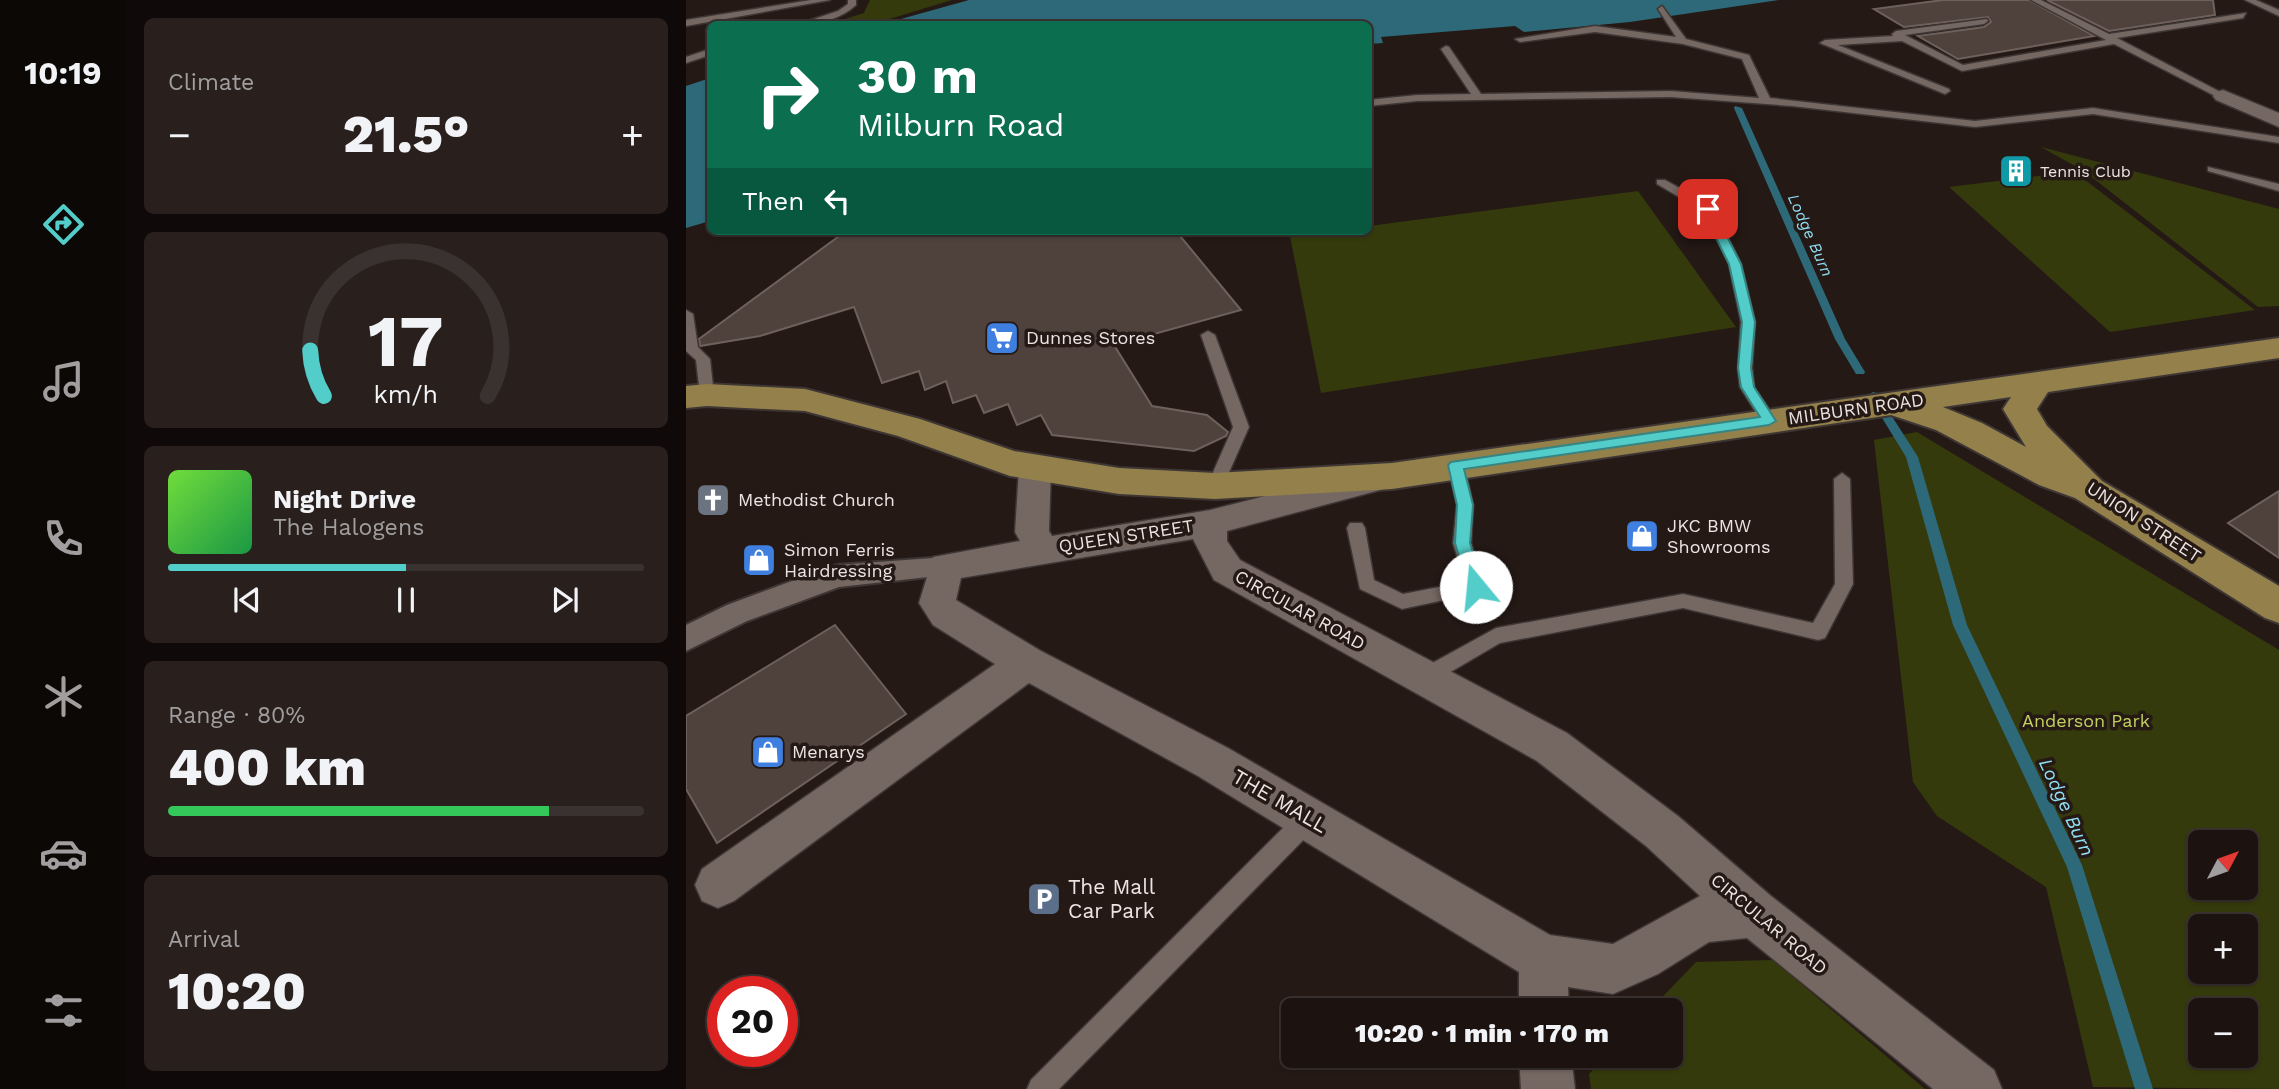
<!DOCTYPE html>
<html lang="en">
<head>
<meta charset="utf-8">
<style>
	:root { --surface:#1c1310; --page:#29201e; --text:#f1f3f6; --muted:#a09e9f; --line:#3a3230; --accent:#53cdca }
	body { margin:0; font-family:"Work Sans",sans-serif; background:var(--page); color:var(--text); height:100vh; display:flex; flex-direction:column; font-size:26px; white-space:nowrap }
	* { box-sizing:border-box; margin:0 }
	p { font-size:23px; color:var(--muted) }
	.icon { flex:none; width:38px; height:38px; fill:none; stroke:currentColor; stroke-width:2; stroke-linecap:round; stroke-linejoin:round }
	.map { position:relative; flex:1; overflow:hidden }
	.sheet { display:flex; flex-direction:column; gap:18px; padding:18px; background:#0f0a09; width:560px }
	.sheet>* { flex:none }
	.banner { position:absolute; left:21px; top:21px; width:665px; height:214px; border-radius:10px; box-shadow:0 2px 5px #0004,0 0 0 2px var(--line); background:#0b6e4f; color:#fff; overflow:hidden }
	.needle { width:46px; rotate:49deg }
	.controls { position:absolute; left:1502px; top:830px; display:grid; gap:14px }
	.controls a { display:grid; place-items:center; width:70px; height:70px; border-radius:10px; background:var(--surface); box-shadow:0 2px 5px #0004,0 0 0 2px var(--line); font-size:35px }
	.speed { position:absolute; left:21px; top:976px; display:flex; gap:14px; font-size:35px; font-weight:700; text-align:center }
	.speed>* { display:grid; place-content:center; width:91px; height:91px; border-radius:50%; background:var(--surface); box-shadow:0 2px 5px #0004,0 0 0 2px var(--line); line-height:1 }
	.speed .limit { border:10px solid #d22; background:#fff; color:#111 }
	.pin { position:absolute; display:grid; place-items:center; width:60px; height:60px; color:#fff; margin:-30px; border-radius:14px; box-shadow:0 4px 10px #0006 }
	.me { position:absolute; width:77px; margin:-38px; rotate:343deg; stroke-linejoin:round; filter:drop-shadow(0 0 5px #0008) }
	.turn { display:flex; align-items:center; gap:24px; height:147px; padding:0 35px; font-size:32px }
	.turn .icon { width:91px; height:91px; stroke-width:2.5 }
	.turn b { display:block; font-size:49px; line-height:60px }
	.then { display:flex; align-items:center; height:66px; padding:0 35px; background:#0003; gap:14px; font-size:26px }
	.big { font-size:52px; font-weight:800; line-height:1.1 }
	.sheet .tile { flex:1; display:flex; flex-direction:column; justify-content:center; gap:10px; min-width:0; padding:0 24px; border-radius:10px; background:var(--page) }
	.sheet .dial { align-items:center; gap:0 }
	.dial svg { height:182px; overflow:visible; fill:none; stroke:var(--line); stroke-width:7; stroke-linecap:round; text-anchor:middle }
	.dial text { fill:var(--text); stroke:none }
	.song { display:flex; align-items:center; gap:21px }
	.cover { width:84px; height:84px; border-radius:10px; background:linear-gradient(135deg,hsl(100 70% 55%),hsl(140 70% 35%)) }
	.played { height:7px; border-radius:4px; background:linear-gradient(90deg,var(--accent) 50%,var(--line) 50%) }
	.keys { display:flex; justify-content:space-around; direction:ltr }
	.heat { display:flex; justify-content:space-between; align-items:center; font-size:38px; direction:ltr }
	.charge { height:10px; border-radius:5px; background:linear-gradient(90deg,#34c759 80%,var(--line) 0) }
	.trip { position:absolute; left:595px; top:998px; width:402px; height:70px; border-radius:10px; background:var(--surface); box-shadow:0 2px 5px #0004,0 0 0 2px var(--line); font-weight:800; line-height:70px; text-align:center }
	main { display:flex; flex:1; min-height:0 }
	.menu { display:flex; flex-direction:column; width:126px; justify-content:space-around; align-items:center; background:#0b0806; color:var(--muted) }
	.menu .icon { width:49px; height:49px }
	.menu .on { color:var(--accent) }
	.menu b { font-size:32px; color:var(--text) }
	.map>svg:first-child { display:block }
	.green { fill:#353a0d; fill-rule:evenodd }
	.water { fill:#2d6978 }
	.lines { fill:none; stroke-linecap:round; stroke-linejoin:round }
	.stream { fill:#2d6978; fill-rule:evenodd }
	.building { fill:#4f423d; stroke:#6e605b; stroke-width:2 }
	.service-casing { stroke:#3e3634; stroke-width:3 }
	.pedestrian-casing { stroke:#3e3634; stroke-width:4 }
	.minor-casing { stroke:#3e3634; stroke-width:3 }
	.primary-casing { stroke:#3e3634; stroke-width:4 }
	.service { fill:#756762; fill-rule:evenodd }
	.pedestrian { fill:#756762; fill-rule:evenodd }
	.minor { fill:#756762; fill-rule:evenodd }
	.primary { fill:#93804b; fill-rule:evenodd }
	.route { fill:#53cdca; stroke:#368583; stroke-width:2 }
	.labels { text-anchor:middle; stroke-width:7; stroke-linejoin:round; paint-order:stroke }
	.far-poi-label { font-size:16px; fill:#ede4e1; stroke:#251915; text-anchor:start }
	.far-water-label { font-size:16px; font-style:italic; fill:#8fdff5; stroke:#251915 }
	.poi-label { font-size:18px; fill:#ede4e1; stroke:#251915; text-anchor:start }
	.street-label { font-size:18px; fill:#ede4e1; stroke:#251915 }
	.park-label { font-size:18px; fill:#c2d05d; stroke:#251915 }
	.water-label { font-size:19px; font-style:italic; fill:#8fdff5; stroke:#251915 }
	.near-street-label { font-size:21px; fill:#ede4e1; stroke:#251915 }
	.near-poi-label { font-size:21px; fill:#ede4e1; stroke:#251915; text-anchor:start }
</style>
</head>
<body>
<main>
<nav class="menu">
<b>10:19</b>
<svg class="icon on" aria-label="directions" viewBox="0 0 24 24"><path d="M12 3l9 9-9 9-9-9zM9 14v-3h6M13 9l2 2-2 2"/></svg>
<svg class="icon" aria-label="music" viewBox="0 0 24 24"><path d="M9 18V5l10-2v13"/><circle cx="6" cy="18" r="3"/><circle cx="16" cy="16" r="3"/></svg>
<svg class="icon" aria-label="phone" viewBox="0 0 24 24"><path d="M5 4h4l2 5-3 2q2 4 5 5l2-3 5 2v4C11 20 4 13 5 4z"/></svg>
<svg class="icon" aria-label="climate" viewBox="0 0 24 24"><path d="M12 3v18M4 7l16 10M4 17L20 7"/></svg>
<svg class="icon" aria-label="car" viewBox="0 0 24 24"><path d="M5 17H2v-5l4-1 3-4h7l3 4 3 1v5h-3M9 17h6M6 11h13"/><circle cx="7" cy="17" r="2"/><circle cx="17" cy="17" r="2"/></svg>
<svg class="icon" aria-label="filters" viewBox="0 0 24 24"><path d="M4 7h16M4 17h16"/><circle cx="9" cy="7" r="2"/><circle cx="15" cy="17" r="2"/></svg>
</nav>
<section class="sheet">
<div class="tile"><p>Climate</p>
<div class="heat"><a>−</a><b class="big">21.5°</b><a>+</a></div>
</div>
<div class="tile dial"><svg viewBox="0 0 100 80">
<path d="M14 69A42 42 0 1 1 86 69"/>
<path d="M14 69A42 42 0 0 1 8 49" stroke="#53cdca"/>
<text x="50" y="56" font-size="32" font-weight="700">17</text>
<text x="50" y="72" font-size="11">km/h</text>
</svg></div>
<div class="tile">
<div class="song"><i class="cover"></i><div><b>Night Drive</b><p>The Halogens</p></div></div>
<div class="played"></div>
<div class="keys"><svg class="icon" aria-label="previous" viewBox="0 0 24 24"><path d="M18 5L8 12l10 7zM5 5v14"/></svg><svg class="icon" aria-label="pause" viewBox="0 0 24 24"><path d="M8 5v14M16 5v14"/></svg><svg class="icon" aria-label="next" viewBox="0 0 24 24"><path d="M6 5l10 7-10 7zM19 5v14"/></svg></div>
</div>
<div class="tile"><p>Range · 80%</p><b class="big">400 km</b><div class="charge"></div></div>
<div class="tile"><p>Arrival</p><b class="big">10:20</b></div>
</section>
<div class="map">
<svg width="1593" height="1089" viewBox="0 0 1593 1089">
	<rect width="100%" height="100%" fill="#251915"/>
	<g class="green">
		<polygon points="184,0 266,0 187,24 143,24 178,13"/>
		<polygon points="1355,147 1593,209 1593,306 1572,307 1398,171"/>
		<polygon points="1375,173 1390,173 1569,310 1424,332 1263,187"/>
		<polygon points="952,191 1050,327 635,393 604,236 644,231 682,231 683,226"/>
		<path d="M1231,432L1593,650V1089L1407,1087L1360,887L1251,816L1227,782L1188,440ZM1514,842H1559V887H1514ZM1514,926H1559V971H1514ZM1514,1010H1559V1055H1514Z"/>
		<polygon points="1087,960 1239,1089 905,1089 903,1074 921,1055 985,1055 985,1010 964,1010 1010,962"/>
	</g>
	<g class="water">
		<polygon points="283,0 1093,0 944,22 838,32 829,26 695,37 697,43 683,44 682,24 197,24"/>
		<polygon points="24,78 24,221 0,228 0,86"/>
	</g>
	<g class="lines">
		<g class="stream">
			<polygon points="1049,106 1056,108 1159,339 1179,372 1178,374 1170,374 1149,339 1048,108"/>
			<polygon points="1187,392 1191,393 1232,457 1281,625 1396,865 1467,1089 1449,1089 1381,867 1267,625 1220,457 1182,395"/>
		</g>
	</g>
	<g class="building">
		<polygon points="1257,0 1343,0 1408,36 1272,59 1232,36 1298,27 1305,22 1302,17 1218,27 1188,9"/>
		<polygon points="1361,0 1527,0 1529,15 1423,31"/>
		<polygon points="160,231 490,231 555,310 428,345 466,406 521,415 542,432 540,436 508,451 366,435 355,415 331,425 322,404 298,413 290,395 267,403 260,381 239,390 233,371 196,383 168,307 74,336 14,346 13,339"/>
		<polygon points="1593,491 1593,558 1542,523"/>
		<polygon points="149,625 220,714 31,843 0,789 0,716"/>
	</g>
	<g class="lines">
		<g class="service-casing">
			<g id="service">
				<polygon points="125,0 144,0 0,26 0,20"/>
				<path d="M162,0H170V5C156,18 132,26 113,24L152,11L162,4Z"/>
				<polygon points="1345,0 1355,0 1423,34 1560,13 1557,18 1431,38 1542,96 1533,98 1428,44 1276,71 1216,41 1152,45 1263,89 1264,91 1259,94 1134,43 1139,40 1207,36 1206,34 1210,31 1301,19 1302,21 1298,24 1219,35 1277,65 1420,40"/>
				<polygon points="1559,0 1570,0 1593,10 1593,16"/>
				<polygon points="976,6 1000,39 1063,55 1084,98 1289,121 1407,108 1593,137 1593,143 1407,114 1289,127 1106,106 985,97 731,101 682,106 682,100 731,95 785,94 755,49 760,46 763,47 795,94 985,91 1073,98 1056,59 997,44 909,32 834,42 829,39 909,26 990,37 972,9"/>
				<polygon points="24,49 24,55 0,63 0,57"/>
				<polygon points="1522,167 1593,184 1593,191 1522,171"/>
				<polygon points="971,180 979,180 1026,206 1055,264 1069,322 1066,368 1068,387 1091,421 1088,425 1078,425 1054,387 1052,368 1055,322 1043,264 1017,211 971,184"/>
				<polygon points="0,310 7,314 12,347 24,359 28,395 21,400 14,395 10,360 0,351"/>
				<polygon points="522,331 529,335 563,427 537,486 529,492 521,486 547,427 515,335"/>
				<polygon points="770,459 778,465 787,505 785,543 799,587 796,592 716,609 674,589 661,528 664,523 676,523 679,528 688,580 717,594 779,582 767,543 771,505 762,465"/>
				<polygon points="1156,473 1164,479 1167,584 1139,638 1132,640 997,608 814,643 744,684 737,687 730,684 727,678 730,672 810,628 997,594 1127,623 1149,584 1148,479"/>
				<polygon points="623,807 631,810 634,818 631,826 373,1089 341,1089 345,1080 615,810"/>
			</g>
		</g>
		<g class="pedestrian-casing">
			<polygon id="pedestrian" points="260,557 269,560 273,567 269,574 153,587 61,621 0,651 0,625 41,605 141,568 151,565"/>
		</g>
		<g class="minor-casing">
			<g id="minor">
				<polygon points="1537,90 1593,113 1593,127 1530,100 1527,96 1530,92"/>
				<path d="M349,456L360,460L365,468L363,531L366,536L524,510L686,469L698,473L702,481L698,489L541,531V541L554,560L881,733L992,816L1085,896L1308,1070L1316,1089H1247L1061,938L1023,942L972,974L927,994L882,987L883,1010H833V972L512,776L343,683L48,901L32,908L16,901L9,885L16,869L309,664L247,625L233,603L247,557L334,541L329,532L333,468L338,460ZM507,539L528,580L851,761L960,846L1014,896L927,944L864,935L542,748L355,651L270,600L275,578Z"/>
				<polygon points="833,1055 885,1055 889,1089 835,1089"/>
			</g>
		</g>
		<g class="primary-casing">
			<path id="primary" d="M1593,338V358L1362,392L1351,409L1361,426L1416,481L1593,586V623L1579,618L1389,498L1353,485L1250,430L1205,415L706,489L529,499L433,494L324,476L212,436L119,411L21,406L0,408V386L21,384L119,389L234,419L328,451L433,468L529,473L706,463ZM1325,397L1317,409L1340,447L1296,423L1257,407Z"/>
		</g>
		<use href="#service" class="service"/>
		<use href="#pedestrian" class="pedestrian"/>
		<use href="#minor" class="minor"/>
		<use href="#primary" class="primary"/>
	</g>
	<polygon class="route" points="1018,206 1027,209 1055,264 1069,322 1065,368 1068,387 1090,421 1083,425 778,469 787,505 784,543 798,587 795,592 784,592 769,543 771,505 762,465 765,462 1074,417 1055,387 1052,368 1056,322 1043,264 1016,209"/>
	<defs>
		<g id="building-square" transform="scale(1.75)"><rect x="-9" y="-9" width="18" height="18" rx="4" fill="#0f9aa8" stroke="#251915"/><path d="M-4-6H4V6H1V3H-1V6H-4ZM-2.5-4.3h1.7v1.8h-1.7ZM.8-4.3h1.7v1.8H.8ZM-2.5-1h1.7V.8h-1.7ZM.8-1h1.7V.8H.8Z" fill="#fff"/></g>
		<g id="supermarket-square" transform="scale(1.75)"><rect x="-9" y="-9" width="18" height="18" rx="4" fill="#3f7fe0" stroke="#251915"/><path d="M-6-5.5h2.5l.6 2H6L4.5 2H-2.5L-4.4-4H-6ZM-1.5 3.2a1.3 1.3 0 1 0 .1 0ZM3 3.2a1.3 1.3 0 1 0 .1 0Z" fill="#fff"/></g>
		<g id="church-square" transform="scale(1.75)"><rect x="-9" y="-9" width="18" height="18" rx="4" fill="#6b7280" stroke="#251915"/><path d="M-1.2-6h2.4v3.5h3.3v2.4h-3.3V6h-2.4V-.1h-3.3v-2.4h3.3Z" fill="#fff"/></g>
		<g id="shop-square" transform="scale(1.75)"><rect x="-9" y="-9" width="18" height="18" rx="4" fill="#3f7fe0" stroke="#251915"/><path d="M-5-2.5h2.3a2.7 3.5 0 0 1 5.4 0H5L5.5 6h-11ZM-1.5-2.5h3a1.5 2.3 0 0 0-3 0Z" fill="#fff"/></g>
		<g id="parking-square" transform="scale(1.75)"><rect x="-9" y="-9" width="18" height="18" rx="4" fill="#5c6f8a" stroke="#251915"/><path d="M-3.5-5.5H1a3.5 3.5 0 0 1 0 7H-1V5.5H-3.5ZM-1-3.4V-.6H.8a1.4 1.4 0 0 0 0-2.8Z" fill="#fff"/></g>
	</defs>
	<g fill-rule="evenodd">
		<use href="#building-square" x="1330" y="171"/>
		<use href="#supermarket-square" x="316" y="338"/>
		<use href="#church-square" x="27" y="500"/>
		<use href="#shop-square" x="956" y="536"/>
		<use href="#shop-square" x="73" y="560"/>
		<use href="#shop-square" x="82" y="752"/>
		<use href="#parking-square" x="358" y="899"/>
	</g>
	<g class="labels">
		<g class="far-poi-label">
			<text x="1354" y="177">Tennis Club</text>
		</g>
		<g class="far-water-label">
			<text transform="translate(1125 235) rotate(66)" y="6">Lodge Burn</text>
		</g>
		<g class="poi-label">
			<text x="340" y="344">Dunnes Stores</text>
			<text x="52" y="506">Methodist Church</text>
			<text x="981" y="532">JKC BMW<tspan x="981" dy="21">Showrooms</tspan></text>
			<text x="98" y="556">Simon Ferris<tspan x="98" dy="21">Hairdressing</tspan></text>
			<text x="106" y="758">Menarys</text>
		</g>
		<g class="street-label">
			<text transform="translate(1170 409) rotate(-8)" y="6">MILBURN ROAD</text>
			<text transform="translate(1458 522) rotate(33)" y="6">UNION STREET</text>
			<text transform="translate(440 536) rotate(-9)" y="6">QUEEN STREET</text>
			<text transform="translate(614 610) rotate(29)" y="6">CIRCULAR ROAD</text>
			<text transform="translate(1083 924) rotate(40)" y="6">CIRCULAR ROAD</text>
		</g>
		<g class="park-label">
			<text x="1400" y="727">Anderson Park</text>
		</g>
		<g class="water-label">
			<text transform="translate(1381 807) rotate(65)" y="7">Lodge Burn</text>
		</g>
		<g class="near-street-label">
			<text transform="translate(594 801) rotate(30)" y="7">THE MALL</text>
		</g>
		<g class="near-poi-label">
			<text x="382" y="894">The Mall<tspan x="382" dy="24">Car Park</tspan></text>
		</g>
	</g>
</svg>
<div class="controls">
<a><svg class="needle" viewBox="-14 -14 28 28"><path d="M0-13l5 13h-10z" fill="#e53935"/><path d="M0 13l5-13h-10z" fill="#a09e9f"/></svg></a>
<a>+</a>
<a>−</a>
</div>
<div class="speed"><div class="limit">20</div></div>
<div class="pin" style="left:1022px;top:209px;background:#d93025"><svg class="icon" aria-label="arrive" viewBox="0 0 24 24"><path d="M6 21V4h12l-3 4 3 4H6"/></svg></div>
<svg class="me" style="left:790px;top:587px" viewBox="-20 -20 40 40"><circle r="19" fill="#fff"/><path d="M0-13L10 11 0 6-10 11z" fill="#53cdca"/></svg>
<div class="trip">10:20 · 1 min · 170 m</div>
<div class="banner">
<div class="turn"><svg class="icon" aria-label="right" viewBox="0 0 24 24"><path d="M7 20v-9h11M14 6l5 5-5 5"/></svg><div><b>30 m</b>Milburn Road</div></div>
<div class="then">Then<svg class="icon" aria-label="left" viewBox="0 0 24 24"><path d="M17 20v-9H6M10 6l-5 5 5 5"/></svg></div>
</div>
</div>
</main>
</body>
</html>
